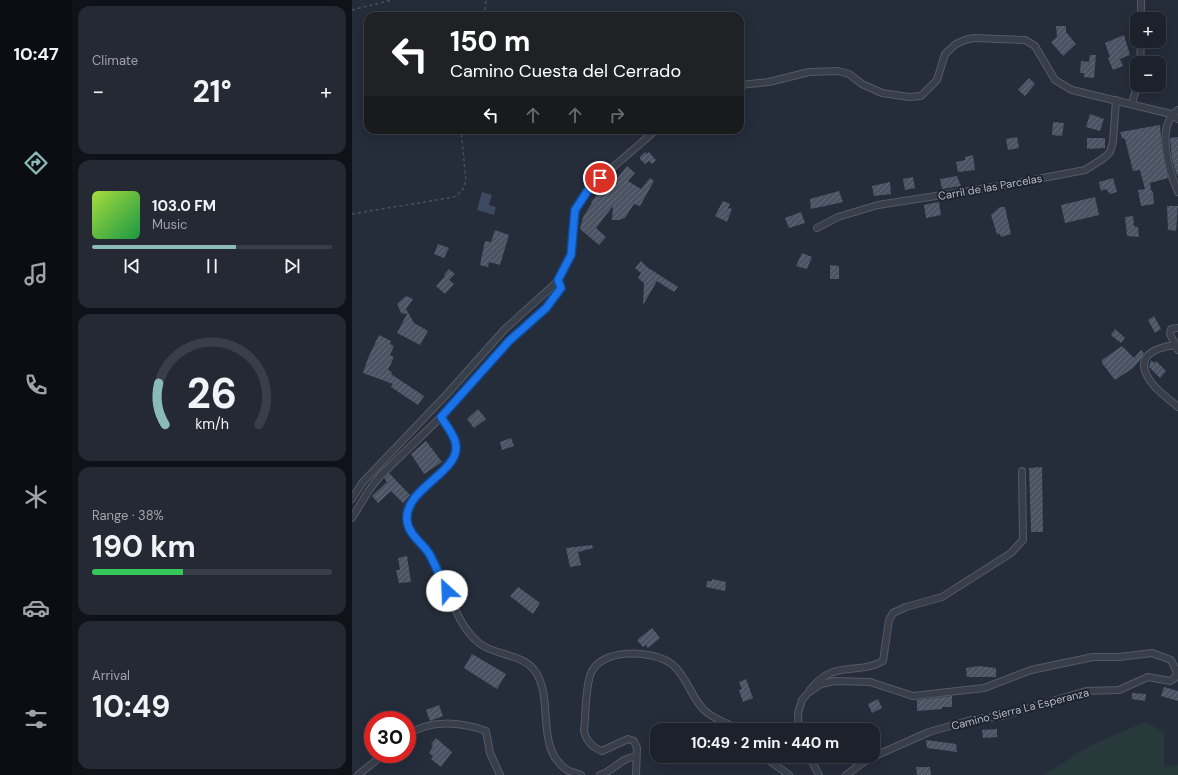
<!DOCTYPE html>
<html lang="en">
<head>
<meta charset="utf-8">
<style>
	:root { --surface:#1c212c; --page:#252934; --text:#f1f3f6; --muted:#a0a3a9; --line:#3a3e48; --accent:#8bbbb9 }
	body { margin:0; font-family:"DM Sans",sans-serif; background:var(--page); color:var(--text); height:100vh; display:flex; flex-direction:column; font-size:15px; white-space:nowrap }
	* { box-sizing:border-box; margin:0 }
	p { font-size:13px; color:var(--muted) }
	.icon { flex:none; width:22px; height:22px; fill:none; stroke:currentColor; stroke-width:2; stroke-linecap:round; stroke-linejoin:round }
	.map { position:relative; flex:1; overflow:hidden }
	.details { display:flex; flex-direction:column; gap:6px; padding:6px; background:#0f1218; width:280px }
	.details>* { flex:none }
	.guide { position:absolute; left:12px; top:12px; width:380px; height:122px; border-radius:12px; box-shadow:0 4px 16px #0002,0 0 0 1px var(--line); background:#202124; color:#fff; overflow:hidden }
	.fabs { position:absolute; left:778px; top:12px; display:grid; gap:8px }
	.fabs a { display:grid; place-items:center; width:36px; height:36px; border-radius:8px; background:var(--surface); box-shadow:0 4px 16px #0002,0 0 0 1px var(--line); font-size:20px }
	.speed { position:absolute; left:12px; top:711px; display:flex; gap:8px; font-size:20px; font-weight:700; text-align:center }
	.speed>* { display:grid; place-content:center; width:52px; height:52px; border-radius:50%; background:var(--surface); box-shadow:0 4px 16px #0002,0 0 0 1px var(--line); line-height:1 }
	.speed .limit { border:6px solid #d22; background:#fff; color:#111 }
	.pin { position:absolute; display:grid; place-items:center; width:34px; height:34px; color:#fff; margin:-17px; border:2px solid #fff; border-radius:50%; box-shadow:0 1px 4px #0007 }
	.me { position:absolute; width:44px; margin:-22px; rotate:335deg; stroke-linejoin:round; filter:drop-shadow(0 0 3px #0008) }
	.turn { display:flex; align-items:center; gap:14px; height:84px; padding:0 20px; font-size:18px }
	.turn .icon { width:52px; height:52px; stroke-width:2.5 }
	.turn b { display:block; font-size:28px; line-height:34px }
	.lanes { display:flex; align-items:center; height:38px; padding:0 20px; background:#0003; justify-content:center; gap:20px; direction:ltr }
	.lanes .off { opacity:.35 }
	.big { font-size:30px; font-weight:700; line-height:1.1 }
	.details .card { flex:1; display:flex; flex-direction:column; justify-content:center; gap:6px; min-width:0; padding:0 14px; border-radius:12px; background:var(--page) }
	.details .dial { align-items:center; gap:0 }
	.dial svg { height:104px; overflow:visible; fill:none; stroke:var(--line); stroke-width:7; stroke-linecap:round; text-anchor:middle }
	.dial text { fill:var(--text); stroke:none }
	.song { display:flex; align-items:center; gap:12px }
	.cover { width:48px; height:48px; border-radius:6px; background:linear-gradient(135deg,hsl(80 70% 55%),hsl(140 70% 35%)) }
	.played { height:4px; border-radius:2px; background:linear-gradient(90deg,var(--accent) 60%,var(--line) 60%) }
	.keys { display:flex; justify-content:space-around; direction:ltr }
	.heat { display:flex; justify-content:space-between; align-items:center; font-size:22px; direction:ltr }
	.charge { height:6px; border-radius:3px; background:linear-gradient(90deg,#34c759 38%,var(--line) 0) }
	.trip { position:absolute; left:298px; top:723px; width:230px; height:40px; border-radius:12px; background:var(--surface); box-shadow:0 4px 16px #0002,0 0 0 1px var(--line); font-weight:700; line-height:40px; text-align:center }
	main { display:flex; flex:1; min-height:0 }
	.menu { display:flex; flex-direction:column; width:72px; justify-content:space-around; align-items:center; background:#0b0d12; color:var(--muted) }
	.menu .icon { width:28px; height:28px }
	.menu .selected { color:var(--accent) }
	.menu b { font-size:18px; color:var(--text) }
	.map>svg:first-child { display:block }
	.grass { fill:#28393c }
	.water { fill:#3d4961 }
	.building { fill:url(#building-hatch) }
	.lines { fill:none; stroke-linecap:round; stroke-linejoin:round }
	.street-casing { stroke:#545a65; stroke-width:8 }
	.path { stroke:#455458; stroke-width:1.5; stroke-dasharray:3 3; stroke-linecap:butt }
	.street { stroke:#393f4a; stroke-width:6 }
	.route-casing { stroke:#114b97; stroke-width:10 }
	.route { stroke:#1a73e8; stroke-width:7 }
	.labels { text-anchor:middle; stroke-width:4; stroke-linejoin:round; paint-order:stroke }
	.street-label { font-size:11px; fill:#b4bac6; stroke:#1e242f }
</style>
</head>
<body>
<main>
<nav class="menu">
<b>10:47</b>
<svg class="icon selected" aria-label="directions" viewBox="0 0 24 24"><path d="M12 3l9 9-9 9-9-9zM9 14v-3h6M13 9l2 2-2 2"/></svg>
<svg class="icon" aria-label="music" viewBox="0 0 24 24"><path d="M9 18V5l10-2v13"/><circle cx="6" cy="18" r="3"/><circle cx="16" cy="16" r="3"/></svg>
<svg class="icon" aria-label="phone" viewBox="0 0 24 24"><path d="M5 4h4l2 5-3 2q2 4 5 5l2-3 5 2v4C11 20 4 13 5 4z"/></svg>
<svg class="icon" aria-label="climate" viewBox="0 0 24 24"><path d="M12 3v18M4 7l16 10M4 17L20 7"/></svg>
<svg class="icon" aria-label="car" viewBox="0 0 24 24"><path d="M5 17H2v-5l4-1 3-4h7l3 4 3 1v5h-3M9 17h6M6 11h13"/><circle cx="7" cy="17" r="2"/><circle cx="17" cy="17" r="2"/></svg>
<svg class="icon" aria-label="filters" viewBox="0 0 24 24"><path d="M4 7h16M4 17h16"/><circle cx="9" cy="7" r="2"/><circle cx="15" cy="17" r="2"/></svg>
</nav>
<section class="details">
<div class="card"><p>Climate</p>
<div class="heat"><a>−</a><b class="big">21°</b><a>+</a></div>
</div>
<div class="card">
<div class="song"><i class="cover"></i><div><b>103.0 FM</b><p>Music</p></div></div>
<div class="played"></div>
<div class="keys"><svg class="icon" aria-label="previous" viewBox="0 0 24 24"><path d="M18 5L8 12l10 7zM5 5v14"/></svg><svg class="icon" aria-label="pause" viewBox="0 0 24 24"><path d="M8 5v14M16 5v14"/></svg><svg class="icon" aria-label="next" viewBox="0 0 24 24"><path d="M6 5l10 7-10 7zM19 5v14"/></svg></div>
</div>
<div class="card dial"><svg viewBox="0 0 100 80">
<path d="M14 69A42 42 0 1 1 86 69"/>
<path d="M14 69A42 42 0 0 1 9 37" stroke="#8bbbb9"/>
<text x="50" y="56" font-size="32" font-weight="700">26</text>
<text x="50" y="72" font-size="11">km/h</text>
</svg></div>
<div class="card"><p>Range · 38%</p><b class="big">190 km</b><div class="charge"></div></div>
<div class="card"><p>Arrival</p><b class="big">10:49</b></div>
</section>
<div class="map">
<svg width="826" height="775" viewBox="0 0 826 775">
	<defs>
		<pattern id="building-hatch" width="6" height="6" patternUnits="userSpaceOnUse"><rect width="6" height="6" fill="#4c5463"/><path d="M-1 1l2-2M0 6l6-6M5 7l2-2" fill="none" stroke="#636a78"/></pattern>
	</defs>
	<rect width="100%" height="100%" fill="#252c3a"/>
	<polygon class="grass" points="793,722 812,732 812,767 826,765 826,775 692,775 739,745"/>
	<polygon class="water" points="130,192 140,195 137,205 144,207 142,215 125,210"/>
	<g class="building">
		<polygon points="704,26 714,26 714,32 724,44 711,56 699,42 705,37"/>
		<polygon points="772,35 778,55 768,59 771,66 761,70 756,58 758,57 753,43"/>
		<polygon points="738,55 744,55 742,78 732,77 732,73 728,73 729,61 737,62"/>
		<polygon points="677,78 683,84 673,96 666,90"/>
		<polygon points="738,114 752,119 748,131 734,127"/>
		<polygon points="701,122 712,123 710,136 700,135"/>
		<polygon points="808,125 810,150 816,178 798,183 799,190 801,192 802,204 789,206 786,190 793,189 788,170 781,171 773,139 770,138 768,132"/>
		<polygon points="665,137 667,148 656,150 654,139"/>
		<polygon points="826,137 826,176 825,176 820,160 818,138"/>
		<polygon points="735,138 753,138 753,148 735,149"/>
		<polygon points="293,152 295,154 297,152 304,160 300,164 297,161 293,164 288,159 288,157"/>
		<polygon points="621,155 623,170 606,172 604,162 613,160 613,157"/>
		<polygon points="275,166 283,173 276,181 289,189 298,178 302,181 288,206 282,204 273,218 267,220 260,220 261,206 244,228 254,237 247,245 228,229 231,217 240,203 239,202 258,180 255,178 260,174 266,177"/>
		<polygon points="605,176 609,186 590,189 588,179"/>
		<polygon points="561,177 563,188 553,190 551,179"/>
		<polygon points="761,178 765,192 758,194 754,189 749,191 747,182"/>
		<polygon points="538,182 539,194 522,196 520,186"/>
		<polygon points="487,191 491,202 459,209 458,199"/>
		<polygon points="743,197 747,215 713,223 709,205"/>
		<polygon points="371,201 378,204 376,208 380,209 375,222 363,216"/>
		<polygon points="587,202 589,215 574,218 572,205"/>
		<polygon points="815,206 826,206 824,231 816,230"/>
		<polygon points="648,207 653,207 659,234 649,237 648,234 645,234 639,215"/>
		<polygon points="449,212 453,223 437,228 433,218"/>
		<polygon points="781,216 782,226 786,227 787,237 775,236 773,217"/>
		<polygon points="143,230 157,235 148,265 137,262 136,267 128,265 133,241 139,242"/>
		<polygon points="86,244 97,248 92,258 82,254"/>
		<polygon points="450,253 460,257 455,269 444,266"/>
		<polygon points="289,261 295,267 326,287 322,292 305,281 291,305 292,283 286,278 289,273 283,268"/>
		<polygon points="478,265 487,266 487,279 478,279"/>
		<polygon points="97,269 103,274 97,280 102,284 93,294 84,286 93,276 94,277 92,275"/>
		<polygon points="54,296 61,299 54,309 62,323 76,331 68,345 45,333 55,314 49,313 45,304"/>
		<polygon points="802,316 809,329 803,333 796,320"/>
		<polygon points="763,329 773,338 769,343 759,335"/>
		<polygon points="27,335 39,341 38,344 42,346 38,355 42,357 36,370 40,372 39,374 72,396 66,405 39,387 41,384 11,373 16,358"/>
		<polygon points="770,346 782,358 789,350 792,353 788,360 781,368 763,380 750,363 750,360"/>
		<polygon points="799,360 802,363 804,361 814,371 808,378 797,367"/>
		<polygon points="126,409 134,419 122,428 115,419"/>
		<polygon points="159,438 162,446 150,450 148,442"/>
		<polygon points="74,441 90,462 72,474 59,454"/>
		<polygon points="690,467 691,532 679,532 677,468"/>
		<polygon points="37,473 58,495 51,503 39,491 26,503 20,496 35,482 32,478"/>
		<polygon points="240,545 241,548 226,552 229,565 218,567 214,548"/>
		<polygon points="55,556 59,582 47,583 44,570 48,570 46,558"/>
		<polygon points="360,579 374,582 373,591 354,587 355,581 360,581"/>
		<polygon points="166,587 188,603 181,614 158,596"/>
		<polygon points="300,628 308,638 296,648 294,645 291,647 285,640"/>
		<polygon points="120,654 154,674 145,689 112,668"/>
		<polygon points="627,666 644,668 644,677 615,677 614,668"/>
		<polygon points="394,679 401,698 391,702 387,690 390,689 387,682"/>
		<polygon points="812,687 826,691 826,701 809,696"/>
		<polygon points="780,693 794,694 793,701 780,699"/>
		<polygon points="600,696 600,707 590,707 590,709 565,711 565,700"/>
		<polygon points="526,699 530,708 520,713 516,704"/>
		<polygon points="87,705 91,716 78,721 74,710"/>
		<polygon points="645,729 645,737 631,738 630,730"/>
		<polygon points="84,738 100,752 89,767 79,759 81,756 77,753 81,746 79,744"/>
		<polygon points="574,740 604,744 605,752 575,748"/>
		<polygon points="564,767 578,767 579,775 565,775"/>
	</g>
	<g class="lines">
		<g class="street-casing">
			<g id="street">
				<polyline points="789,0 789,19"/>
				<polyline points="788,63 789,41"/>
				<polyline points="388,85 417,82 457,72 486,71 497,74 510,84 530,93 557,97 569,96 585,80 593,54 604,44 613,40 622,38 673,40 683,46 703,80 720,90 819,114 826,119"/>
				<polyline points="780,104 785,85"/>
				<path d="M826,110C803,125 817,172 826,192"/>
				<polyline points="465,228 486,217 526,205 648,186 733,170 752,158 758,152 761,142 764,100"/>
				<polyline points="826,328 819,329 818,334 826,350"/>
				<path d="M823,345C801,348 781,357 799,382C805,391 817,399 826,407"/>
				<path d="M89,417C94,425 102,434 104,444C108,476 49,487 55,521C57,535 70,543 77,553C95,580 101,622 127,643C143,656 170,653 183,671C203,700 182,747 215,770C219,772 225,773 229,775"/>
				<polyline points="0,499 10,483 96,393 152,330 206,281 219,255 223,210 238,187 304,130"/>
				<polyline points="0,518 17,490 29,475 89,417 157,341 194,308 209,287 206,281"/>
				<path d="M458,690C483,658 505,676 531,661L537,620L541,613L554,607L590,597L659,553L671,540L670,471"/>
				<polyline points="447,730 446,713 450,700 456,693 469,684 483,681 518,682 561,696 632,688 679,670 741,657 767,657 800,653 819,660 825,672 823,678 818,681 796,677 767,690 734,691 650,716 619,720 577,732 516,759 494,775"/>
				<path d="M55,735C78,719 109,722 134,731L138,753L148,775"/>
				<polyline points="411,756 437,775"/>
				<polyline points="457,756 467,775"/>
				<polyline points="6,775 32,754"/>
				<path d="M248,775C262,771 269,757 284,757"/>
				<path d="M284,775L285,748L282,741L276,739L250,751C240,747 235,742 232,731C234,715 233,692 238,676C246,647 302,649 321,665C335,677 339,697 352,710C361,719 376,723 387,730"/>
			</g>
		</g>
		<g class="path">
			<polyline points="0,10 40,0"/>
			<polyline points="132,16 134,0"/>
			<polyline points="0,214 102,197 110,191 114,181 109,130"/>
		</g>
		<use href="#street" class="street"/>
	</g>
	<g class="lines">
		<g class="route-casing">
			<path id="route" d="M95,591C89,579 84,567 78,555C71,543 56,535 55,520C52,487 113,471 103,441C100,432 94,425 89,417L157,341L194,308L209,288L206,280L219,255L223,210L238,187L248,178"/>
		</g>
		<use href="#route" class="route"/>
	</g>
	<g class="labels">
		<g class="street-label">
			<text transform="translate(638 187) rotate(-10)" y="4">Carril de las Parcelas</text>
			<text transform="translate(668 709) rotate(-14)" y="4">Camino Sierra La Esperanza</text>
		</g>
	</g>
</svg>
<div class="fabs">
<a>+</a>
<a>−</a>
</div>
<div class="speed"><div class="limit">30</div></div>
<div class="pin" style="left:248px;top:178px;background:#d93025"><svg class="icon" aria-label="arrive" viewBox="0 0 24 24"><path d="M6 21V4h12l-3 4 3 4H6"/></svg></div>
<svg class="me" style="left:95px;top:591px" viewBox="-20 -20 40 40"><circle r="19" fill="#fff"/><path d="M0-13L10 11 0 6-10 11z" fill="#1a73e8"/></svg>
<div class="trip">10:49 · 2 min · 440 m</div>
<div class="guide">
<div class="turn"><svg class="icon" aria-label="left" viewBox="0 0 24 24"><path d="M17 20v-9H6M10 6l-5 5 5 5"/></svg><div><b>150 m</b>Camino Cuesta del Cerrado</div></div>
<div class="lanes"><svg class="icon" aria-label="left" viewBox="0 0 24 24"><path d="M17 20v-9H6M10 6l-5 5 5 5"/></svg><svg class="icon off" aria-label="ahead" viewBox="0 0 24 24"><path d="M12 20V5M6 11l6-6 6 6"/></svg><svg class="icon off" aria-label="ahead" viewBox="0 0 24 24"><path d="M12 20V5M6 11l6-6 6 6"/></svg><svg class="icon off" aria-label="right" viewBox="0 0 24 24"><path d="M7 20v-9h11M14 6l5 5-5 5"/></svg></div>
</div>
</div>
</main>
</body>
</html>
